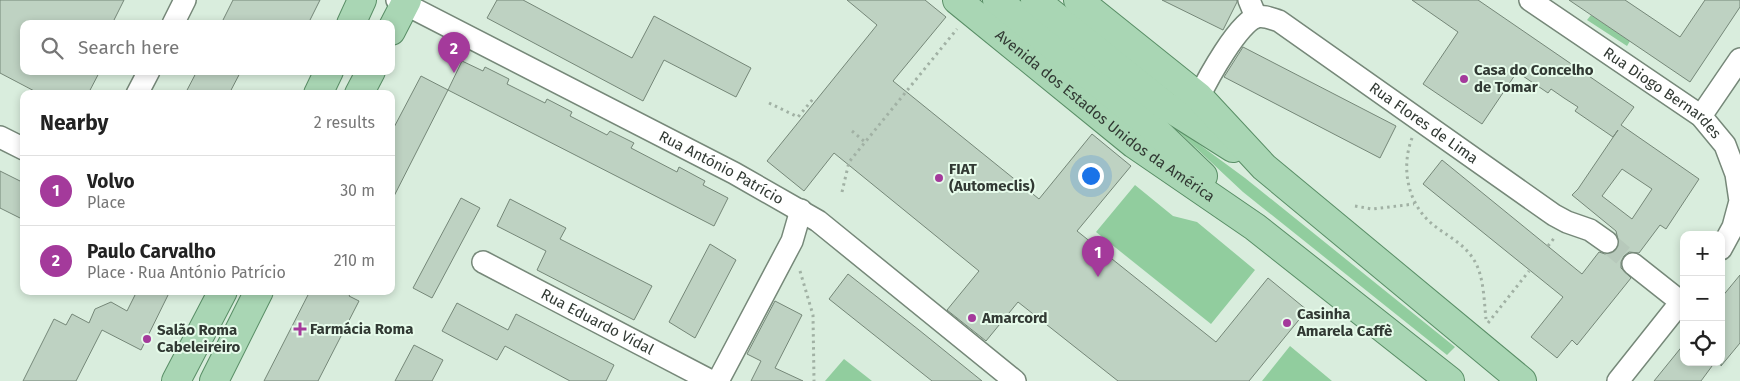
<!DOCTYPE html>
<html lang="en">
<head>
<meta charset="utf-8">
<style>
  :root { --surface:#fff; --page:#f2f2f2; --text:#222; --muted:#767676; --line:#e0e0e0; --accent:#a43a9b }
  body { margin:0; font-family:"Fira Sans",sans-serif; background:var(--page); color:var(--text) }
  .controls { position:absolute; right:15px; bottom:15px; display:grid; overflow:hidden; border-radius:10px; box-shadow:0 2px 8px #0003 }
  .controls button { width:45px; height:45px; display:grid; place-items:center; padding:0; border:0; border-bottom:1px solid var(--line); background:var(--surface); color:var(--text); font:25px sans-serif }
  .you { position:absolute; left:1090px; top:175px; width:18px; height:18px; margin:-12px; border:4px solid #fff; border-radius:50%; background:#1a73e8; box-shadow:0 0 0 8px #1a73e833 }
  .badge { display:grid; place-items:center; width:32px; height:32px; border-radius:50%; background:var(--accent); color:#fff; font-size:16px; font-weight:700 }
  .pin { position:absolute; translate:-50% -41px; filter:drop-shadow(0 1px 2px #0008) }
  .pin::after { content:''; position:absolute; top:26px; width:18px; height:15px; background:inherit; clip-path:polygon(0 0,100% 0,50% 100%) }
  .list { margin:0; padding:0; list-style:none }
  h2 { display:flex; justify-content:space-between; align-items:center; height:65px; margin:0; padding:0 20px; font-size:21px }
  h2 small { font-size:16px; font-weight:400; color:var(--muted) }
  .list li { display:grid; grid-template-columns:32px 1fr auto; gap:15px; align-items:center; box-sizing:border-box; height:70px; padding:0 20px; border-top:1px solid var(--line) }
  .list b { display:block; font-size:19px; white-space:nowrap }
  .list p { margin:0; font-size:16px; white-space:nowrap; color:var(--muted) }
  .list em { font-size:16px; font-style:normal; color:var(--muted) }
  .icon { flex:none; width:28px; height:28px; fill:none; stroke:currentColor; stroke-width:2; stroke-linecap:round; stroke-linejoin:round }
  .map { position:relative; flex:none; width:1740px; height:381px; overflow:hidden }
  .search { position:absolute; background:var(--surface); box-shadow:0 2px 8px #0003; left:20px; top:20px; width:375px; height:55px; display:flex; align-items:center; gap:12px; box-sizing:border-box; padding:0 18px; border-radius:10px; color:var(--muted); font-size:19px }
  .panel { position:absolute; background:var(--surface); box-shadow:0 2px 8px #0003; left:20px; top:90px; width:375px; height:205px; border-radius:10px }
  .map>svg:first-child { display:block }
</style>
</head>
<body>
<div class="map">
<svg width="1740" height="381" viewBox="0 0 1740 381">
  <rect width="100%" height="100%" fill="#d9eddd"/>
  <path fill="#91cd9e" d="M1591,15L1630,41L1627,46L1587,20Z
    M1166,120L1245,178L1455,347L1447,355L1243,192Z
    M1135,185L1173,216L1197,222L1255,270L1211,324L1096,232Z
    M1290,346L1332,381H1262Z
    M844,359L872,381H825Z"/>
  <path fill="#bed2c2" stroke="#758778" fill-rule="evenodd" d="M0,0H124L112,24H24V71H100L88,94H40L0,73Z
    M233,0H320L308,24H221Z
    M497,0H523L632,58L654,16L751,68L736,97L664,60L643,101L487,18Z
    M847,0H925L946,17L893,81L1039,199L1092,134L1131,166L1077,231L1216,342L1268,278L1307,310L1249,381H1118L1018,302L986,341L947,310L979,271L834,153L804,191L767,161L877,25Z
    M1162,0H1237V2L1223,30Z
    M1412,0H1478L1634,107L1621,125L1699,179L1666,229L1660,225L1639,253L1629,252L1624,256L1621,262V268L1631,278L1577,345L1572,340L1557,358L1531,337L1563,297L1423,184L1442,160L1582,274L1599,252L1605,254H1612L1617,250L1619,244L1616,231L1572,195L1578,189L1618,130L1613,137L1575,111L1578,107L1564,98L1551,89L1548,93L1517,72L1482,124L1423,84L1458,32ZM1622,169L1652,189L1632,219L1602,196Z
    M1569,0H1625L1680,37L1705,0H1740V7L1690,82Z
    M1243,47L1396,126L1380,158L1224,77Z
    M462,61L483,71L485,67L509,79L507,84L545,103L547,99L572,112L570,116L607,135L610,131L634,143L631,148L677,172L679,167L705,181L703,185L728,198L714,226L448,90Z
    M197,71H241L229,94H185Z
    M421,76L448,90L391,202V133Z
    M0,171L24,183V220L0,208Z
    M461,198L480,208L432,298L413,288Z
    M510,199L566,228L560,239L652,286L634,320L537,270L546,251L497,226Z
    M710,244L736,260L695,338L669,322Z
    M848,274L919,330L982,381H932L829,299Z
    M1740,275V343L1721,366V298Z
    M137,291H170L141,350L102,330L76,381H23L54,319L66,325L72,314L89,323L95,309L111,302L127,311Z
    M310,291H352L349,296L359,301L318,381H264Z
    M775,301L802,315L775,368L803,381H751L761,361L747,354Z
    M457,303L508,330L516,314L614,365L606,381H570L505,346L497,360L442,331Z
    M1684,344V362H1715L1701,381H1654Z
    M414,345L443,360L432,381H395Z"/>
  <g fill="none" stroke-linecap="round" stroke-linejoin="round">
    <path stroke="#b7c9bb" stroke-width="21" stroke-dasharray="21 11" stroke-linecap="butt" d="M1607,242L1633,264"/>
    <g stroke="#768879" stroke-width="24">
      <g id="minor">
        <path id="s1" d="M397,0L734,173L818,221L1015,381"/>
        <path d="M1249,0L1256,17"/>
        <path id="s2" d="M1530,0L1701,116L1725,145L1736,174L1740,201L1733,227L1721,249"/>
        <path d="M173,24L185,0"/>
        <path d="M137,94L149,71"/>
        <path id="s3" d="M1199,97C1207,80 1239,21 1257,17C1264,15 1272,19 1279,21L1554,215L1567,222L1590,230L1607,242"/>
        <path d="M1701,116L1740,59"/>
        <path d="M0,137L24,149"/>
        <path id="s4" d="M483,262L711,381"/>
        <path d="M1633,264L1681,302"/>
        <path d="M718,381L792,241L801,210"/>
        <path d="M1618,381L1684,298"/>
      </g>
    </g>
    <g stroke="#598e66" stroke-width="30">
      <g id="major">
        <path id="s5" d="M957,0L1134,144L1255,227L1450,381"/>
        <path d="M997,0L1152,127L1203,176"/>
        <path d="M1035,0L1165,105L1233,148"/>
        <path d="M1078,0L1199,97L1264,167L1522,381"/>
        <path d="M351,24L362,0"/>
        <path d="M391,31L407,0"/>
        <path d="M318,94L329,71"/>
        <path d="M359,94L371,71"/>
        <path d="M176,381L223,291"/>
        <path d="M214,381L259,291"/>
      </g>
    </g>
    <path stroke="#a1b1a4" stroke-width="3" stroke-dasharray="2.5 4" stroke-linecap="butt" d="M769,103L798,117L813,99L816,101
      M852,131L865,142
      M1412,138C1401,167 1407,202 1431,223C1445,235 1464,243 1474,260C1484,276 1484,301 1486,319
      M842,192L849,162L957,29
      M1355,206L1372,209L1414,204
      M1548,246L1555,237
      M800,271L813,315L814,381
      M1488,323L1529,271"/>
    <use href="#minor" stroke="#fff" stroke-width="21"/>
    <use href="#major" stroke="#a9d6b4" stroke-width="28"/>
  </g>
  <g fill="#a43a9b" stroke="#e6fbea" stroke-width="2">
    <circle cx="1464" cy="79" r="5"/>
    <circle cx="939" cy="178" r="5"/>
    <circle cx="972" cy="318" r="5"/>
    <circle cx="1287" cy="323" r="5"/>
    <path d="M297.5 321.5h5v5h5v5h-5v5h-5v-5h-5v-5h5z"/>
    <circle cx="147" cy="339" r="5"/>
  </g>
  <g text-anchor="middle" stroke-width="4" stroke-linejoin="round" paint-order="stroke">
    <g font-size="15" font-weight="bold" fill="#313933" stroke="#e6fbea" text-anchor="start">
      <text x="1474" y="75">Casa do Concelho<tspan x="1474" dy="17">de Tomar</tspan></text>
      <text x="949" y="174">FIAT<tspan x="949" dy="17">(Automeclis)</tspan></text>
      <text x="1297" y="319">Casinha<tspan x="1297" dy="17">Amarela Caffè</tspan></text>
      <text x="982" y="323">Amarcord</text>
      <text x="310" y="334">Farmácia Roma</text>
      <text x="157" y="335">Salão Roma<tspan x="157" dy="17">Cabeleireiro</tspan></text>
    </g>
    <g font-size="15" fill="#313933" stroke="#e6fbea">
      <text dy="5" stroke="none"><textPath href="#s2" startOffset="162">Rua Diogo Bernardes</textPath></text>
      <text dy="5" stroke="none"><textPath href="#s5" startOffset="188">Avenida dos Estados Unidos da América</textPath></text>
      <text dy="5" stroke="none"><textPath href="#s3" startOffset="300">Rua Flores de Lima</textPath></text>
      <text dy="5" stroke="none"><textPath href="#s1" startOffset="365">Rua António Patrício</textPath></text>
      <text dy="5" stroke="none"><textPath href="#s4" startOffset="129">Rua Eduardo Vidal</textPath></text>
    </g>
  </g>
</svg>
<div class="controls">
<button>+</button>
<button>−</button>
<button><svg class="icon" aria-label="locate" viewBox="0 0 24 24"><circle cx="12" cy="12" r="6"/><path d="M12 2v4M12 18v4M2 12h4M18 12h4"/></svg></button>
</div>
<div class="you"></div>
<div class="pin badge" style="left:1098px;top:277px">1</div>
<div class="pin badge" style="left:454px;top:73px">2</div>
<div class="search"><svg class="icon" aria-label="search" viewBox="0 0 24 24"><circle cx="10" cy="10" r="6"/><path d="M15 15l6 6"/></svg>Search here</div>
<section class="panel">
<h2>Nearby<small>2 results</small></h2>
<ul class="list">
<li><span class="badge">1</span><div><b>Volvo</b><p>Place</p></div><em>30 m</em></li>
<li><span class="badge">2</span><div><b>Paulo Carvalho</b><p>Place · Rua António Patrício</p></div><em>210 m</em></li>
</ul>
</section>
</div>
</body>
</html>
